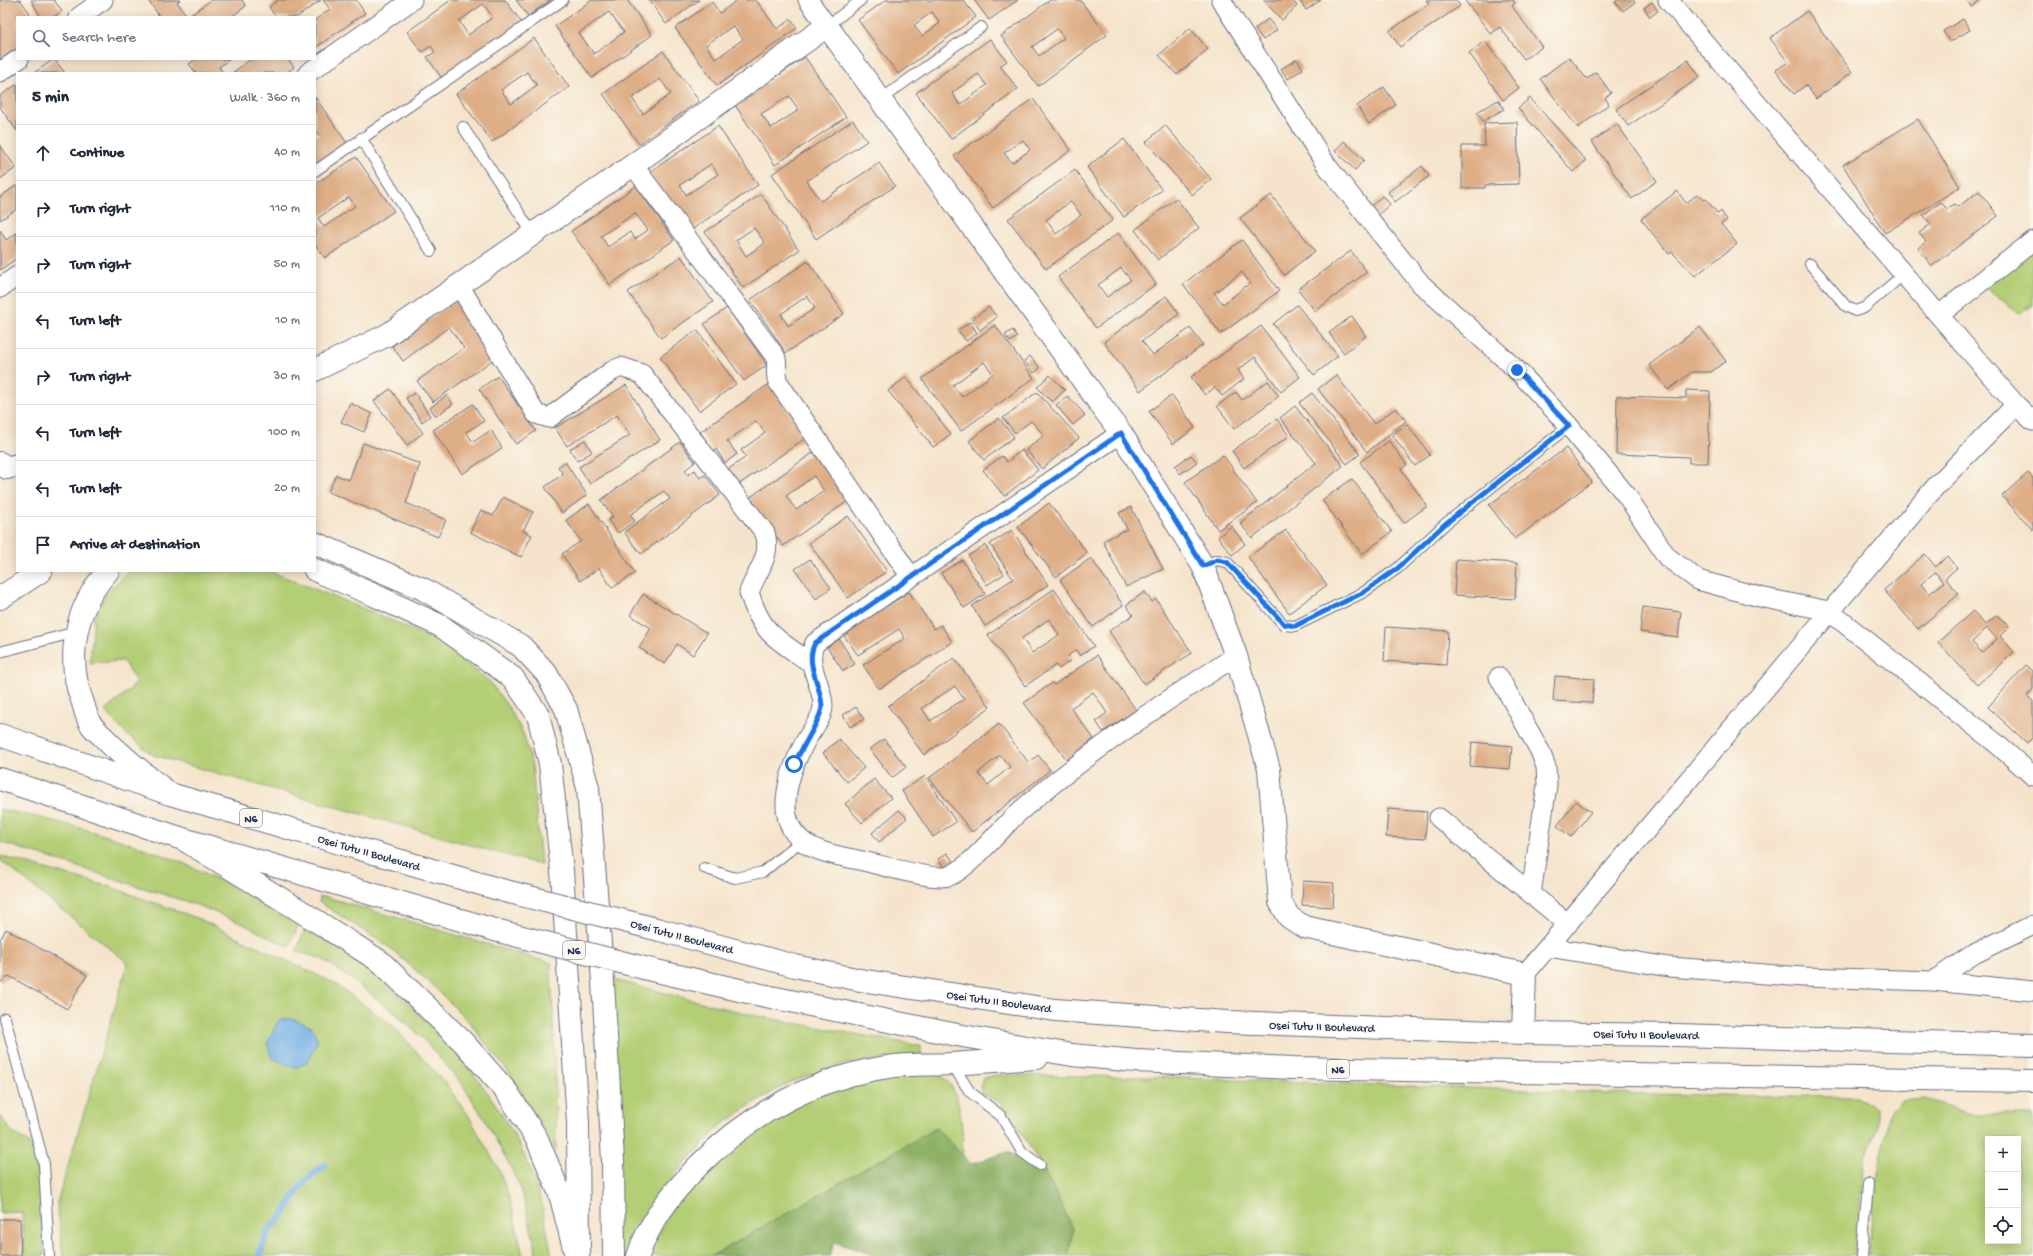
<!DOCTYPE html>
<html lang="en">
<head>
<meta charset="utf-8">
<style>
  :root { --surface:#fff; --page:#f2f2f3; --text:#1f2937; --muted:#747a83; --line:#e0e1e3 }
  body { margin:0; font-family:"Gochi Hand",sans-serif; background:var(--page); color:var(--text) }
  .controls { position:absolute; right:12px; bottom:12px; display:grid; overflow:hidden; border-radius:0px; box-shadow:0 2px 10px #0003 }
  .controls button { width:36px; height:36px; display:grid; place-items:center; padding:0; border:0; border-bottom:1px solid var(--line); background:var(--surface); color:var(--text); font:20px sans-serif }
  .stop { position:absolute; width:12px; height:12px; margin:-9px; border:3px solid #1a73e8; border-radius:50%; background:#fff }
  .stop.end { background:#1a73e8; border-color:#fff; box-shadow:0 1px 4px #0008 }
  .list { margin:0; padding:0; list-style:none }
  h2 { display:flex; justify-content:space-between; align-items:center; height:52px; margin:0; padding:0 16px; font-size:17px }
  h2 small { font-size:13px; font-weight:400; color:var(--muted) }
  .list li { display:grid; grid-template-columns:26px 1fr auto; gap:12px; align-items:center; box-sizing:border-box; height:56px; padding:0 16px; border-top:1px solid var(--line) }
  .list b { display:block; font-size:15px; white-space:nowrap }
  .list em { font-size:13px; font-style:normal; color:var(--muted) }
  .icon { flex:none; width:22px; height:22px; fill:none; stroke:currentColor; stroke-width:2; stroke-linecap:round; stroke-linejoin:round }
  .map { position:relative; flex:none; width:2033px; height:1256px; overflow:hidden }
  .search { position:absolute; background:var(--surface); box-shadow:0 2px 10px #0003; left:16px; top:16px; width:300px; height:44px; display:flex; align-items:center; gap:10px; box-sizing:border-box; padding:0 14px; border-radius:0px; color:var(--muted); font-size:15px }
  .panel { position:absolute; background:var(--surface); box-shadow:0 2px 10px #0003; left:16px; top:72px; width:300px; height:500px; border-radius:0px }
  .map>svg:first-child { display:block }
</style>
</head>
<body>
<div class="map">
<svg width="2033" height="1256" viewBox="0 0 2033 1256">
  <rect width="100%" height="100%" fill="#fbf7ec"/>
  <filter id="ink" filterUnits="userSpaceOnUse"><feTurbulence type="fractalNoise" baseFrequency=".025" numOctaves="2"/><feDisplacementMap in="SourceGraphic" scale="8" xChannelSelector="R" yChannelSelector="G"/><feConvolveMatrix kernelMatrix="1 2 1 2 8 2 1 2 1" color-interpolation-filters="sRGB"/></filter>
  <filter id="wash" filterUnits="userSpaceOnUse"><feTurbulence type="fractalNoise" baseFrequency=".012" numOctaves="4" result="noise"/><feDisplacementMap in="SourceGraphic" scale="16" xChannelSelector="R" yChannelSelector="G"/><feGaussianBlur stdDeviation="0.9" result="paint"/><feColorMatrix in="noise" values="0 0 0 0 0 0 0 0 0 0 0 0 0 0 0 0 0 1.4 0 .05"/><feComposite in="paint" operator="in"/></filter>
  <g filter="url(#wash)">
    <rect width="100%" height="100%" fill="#f5e4cb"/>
    <path fill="#b3ce74" stroke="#677e69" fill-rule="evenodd" d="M2033,249V305L2019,314L1985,286Z
      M130,571H269L382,616L440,643L489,681L509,708L523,733L532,765L541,865L153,755L126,734L105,711L137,683L123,661L90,663L94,617L106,593Z
      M0,809C61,821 120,838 178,861C220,879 260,901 300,922L289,947L241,923L197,905L0,842Z
      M0,856L110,887L197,918L334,983L393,1026L446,1084L467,1113L500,1172L511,1203L523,1256H63L57,1203L128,963L0,860Z
      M320,897H326L551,963L555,1069L556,1151L512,1077L469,1022L430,983L389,947L319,902Z
      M305,929C324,937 341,949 357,961C429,1014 507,1098 536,1185C544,1208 547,1233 552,1256H536L535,1245L521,1189L509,1164L485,1120L462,1084L425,1041L396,1014L354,981L322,959L296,951Z
      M610,979L756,1016L921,1046V1055L839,1065L791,1082L758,1100L720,1126L676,1173L643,1220L627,1256H617Z
      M922,1070C928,1072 938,1073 943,1077C963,1092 962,1133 963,1156L936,1128L712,1256H646L677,1200L746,1134L820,1091Z
      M996,1075L1154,1077L1641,1094L1856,1097L1870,1104L1875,1109L1877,1118V1129L1865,1159L1856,1256H1068L1073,1229L1045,1172L1018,1127L999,1102L982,1094L980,1087L983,1078Z
      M1924,1099L1975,1114H2033V1256H1868L1875,1189L1890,1112L1901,1101ZM1988,1139H2018V1241H1988Z
      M0,1116L13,1133L28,1142L35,1153L40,1177L44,1256H24L22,1212L0,1213Z"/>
    <path fill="#8eb166" stroke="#547062" d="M936,1128L971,1164L1008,1152L1045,1172L1073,1229L1068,1256H877L834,1242L830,1256H712Z"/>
    <path fill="#76b1e7" stroke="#4870a2" d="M290,1018L312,1027L318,1040L307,1063L294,1068L272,1058L267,1044L278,1021Z"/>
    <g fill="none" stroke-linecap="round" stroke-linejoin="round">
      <path stroke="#76b1e7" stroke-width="7" d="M259,1256L268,1231L282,1216L303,1183L325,1165"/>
    </g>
    <g id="blocks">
      <path fill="#deae86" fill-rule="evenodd" d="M0,0H20L30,13L26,17H17V54L0,66Z
        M31,0H54L62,11L54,17H41Z
        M148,0H180L177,2L188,17L211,0H242L246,6L231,17H160Z
        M278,0H321L297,17H276L269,7Z
        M323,0H356L365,13L315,48V20L330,9Z
        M451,0H505L522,23L443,80L427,57L435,52L431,46L422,52L407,32ZM483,4L493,17L468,35L459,21Z
        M516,0H551L528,16Z
        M592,0H627L652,35L592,78L555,26ZM609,12L624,32L594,54L579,33Z
        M649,0H699L666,24Z
        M737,0H756L777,29L791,19L797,28L717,86L675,28L712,2L720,13ZM733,26L743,39L716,59L706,45Z
        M886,0H963L976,17L898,74L858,20ZM932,12L940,23L922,36L914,25Z
        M974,0H1018L989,20Z
        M1050,0H1080L1107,35L1038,86L1001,36ZM1057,29L1064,38L1039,56L1032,47Z
        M1263,0H1292L1297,6L1282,20Z
        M1299,0H1321L1306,10Z
        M1426,0H1456L1460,6L1400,47L1389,31L1429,4Z
        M1468,0H1513L1515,3L1512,6L1542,47L1524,59L1500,27L1491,34L1466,2Z
        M1618,0H1633L1635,2L1623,11L1615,2Z
        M1967,0H1981L1971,7Z
        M1652,2L1658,11L1650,17L1644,8Z
        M1807,11L1852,72L1816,99L1806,85L1794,94L1776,70L1788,62L1770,38Z
        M1268,19L1277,30L1263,40L1255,29Z
        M1963,19L1970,30L1950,42L1943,31Z
        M1190,28L1208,49L1177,75L1159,55Z
        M534,38L569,87L492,142L456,94ZM527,72L537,85L511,104L501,90Z
        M990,39L1007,61L1000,66L1018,89L951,139L916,93ZM978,74L987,85L960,105L952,93Z
        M1485,41L1519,88L1503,100L1469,53Z
        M663,51L699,101L639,144L603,94ZM660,79L671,94L643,114L632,98Z
        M805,57L846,117L775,165L735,105ZM789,96L799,110L771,128L761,114Z
        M1569,57L1587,79L1596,72L1611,93L1605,98L1609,104L1578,128L1540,79Z
        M54,59L65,73H34Z
        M196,59H230L219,67L223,73H196L189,64Z
        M251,59H288L294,67L286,73H232Z
        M1297,59L1303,69L1288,79L1281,69Z
        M1688,60L1700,77L1628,126L1616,109Z
        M17,84V131L0,107V96Z
        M1384,87L1396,105L1369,124L1357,106Z
        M315,97L347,143L315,165V137L319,134L315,129Z
        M1530,98L1586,161L1573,172L1518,108Z
        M1033,99L1071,150L993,208L954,156ZM1023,140L1030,150L1012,163L1004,153Z
        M1498,100L1504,109L1483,121L1477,112Z
        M1918,119L1960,187L1885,233L1843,165Z
        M853,120L867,141L807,181L821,201L879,163L895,186L816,239L772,174Z
        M1517,122L1519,184L1485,185V188H1462V146H1485L1484,123Z
        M1617,124L1657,181L1632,199L1592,142Z
        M1165,125L1211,179L1192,195L1146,142Z
        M718,126L758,185L688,232L648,173ZM711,164L718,174L686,195L680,185Z
        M1124,139L1162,190L1124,217L1087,167Z
        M1344,141L1364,160L1355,170L1335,151Z
        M0,145L16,168L0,179Z
        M356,157L394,211L325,258L315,244V184ZM349,197L355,206L324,227L318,218Z
        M1422,166L1429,176L1395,202L1388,192Z
        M1075,170L1113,220L1046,269L1008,219ZM1071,201L1081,215L1056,234L1046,220Z
        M17,185V209L0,220V197Z
        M636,186L674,240L610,285L571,231ZM635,213L648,230L635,239L630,232L608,247L601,236Z
        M1677,191L1686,203L1698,194L1703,200L1706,199L1718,214L1721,211L1727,220L1721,224L1737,244L1695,276L1672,252L1669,254L1641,219Z
        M1979,191L1998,216L1932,266L1918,248L1926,242L1919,233L1931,224L1923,215L1941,202L1947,209L1954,204L1958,207Z
        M761,194L799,250L743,288L705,232ZM754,228L765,243L746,256L736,240Z
        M1271,195L1315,251L1284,275L1240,218Z
        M1382,196L1390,204L1377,216L1369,208Z
        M1176,198L1199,228L1158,260L1135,230Z
        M0,230L6,240L17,233V258L0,270Z
        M1118,233L1156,284L1096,328L1058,277ZM1121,268L1131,280L1107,297L1098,285Z
        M1242,240L1279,291L1221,334L1183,284ZM1242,272L1250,283L1223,304L1214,293Z
        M1351,251L1367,272L1315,311L1298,289Z
        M681,256L713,302L661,338L628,292Z
        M808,261L844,314L786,353L750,300ZM807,296L815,308L788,326L781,314Z
        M1166,296L1179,314L1142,341L1153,355L1190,328L1203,345L1140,391L1104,342Z
        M457,300L497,357L433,402L417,381L464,348L449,327L403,361L392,346Z
        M1297,305L1338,356L1314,375L1273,324Z
        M989,307L997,317L980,330L972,319Z
        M727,308L767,365L744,381L704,324Z
        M1352,316L1366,336L1344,353L1329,333Z
        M970,322L977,333L966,341L958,330Z
        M995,325L1034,378L961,431L922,379ZM984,362L993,374L962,397L953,385Z
        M1261,326L1300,377L1281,392L1255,357L1238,370L1244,379L1222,396L1215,387L1205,395L1191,377Z
        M1700,327L1726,361L1711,372H1692L1668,390L1649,365Z
        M697,330L736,384L699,411L660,357Z
        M1013,330L1017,337L1010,342L1005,335Z
        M1030,356L1040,368L1034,373L1024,361Z
        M1050,375L1065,390L1052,402L1037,387Z
        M1336,375L1374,424L1396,408L1406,421L1367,452L1318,389Z
        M498,376L536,431L516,444L479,389Z
        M906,377L951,434L933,447L888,391Z
        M1268,381L1279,396L1234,429L1217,406L1236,392L1242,400Z
        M769,384L807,437L738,485L727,470L746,457L741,450L765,433L756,421L727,441L737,454L725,463L716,449L713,451L700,432Z
        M626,385L660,440L590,484L579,467L630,435L617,415L567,446L555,428Z
        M390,389L423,433L407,445L374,401Z
        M1686,390L1710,391L1708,463H1689V457L1616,454L1617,396L1686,398Z
        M1037,392L1079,438L1042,469L1026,450L1044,435L1031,421L1015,433L1003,418Z
        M415,393L430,416L422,422L406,398Z
        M1312,393L1360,454L1347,464L1299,403Z
        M447,395L453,404L436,416L430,408Z
        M1172,395L1195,428L1173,444L1149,411Z
        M1068,396L1085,415L1073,425L1056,405Z
        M350,403L372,414L364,432L341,422Z
        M473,404L484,421L466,432L473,442L491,430L502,448L462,474L433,430Z
        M1295,406L1343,466L1252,538L1240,523L1316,463L1280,418Z
        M999,418L1014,437L984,460L969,441Z
        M1277,419L1289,436L1244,468L1232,451Z
        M1407,424L1430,455L1415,466L1392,435Z
        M585,440L592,452L577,461L570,449Z
        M1389,441L1407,465L1401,469L1427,506L1404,523L1360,462Z
        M680,442L695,462L685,470L688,475L695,470L700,478L705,475L720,495L641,554L624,532L670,499L664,491L630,515L635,521L618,533L608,520L613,517L601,500Z
        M363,443L420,464L406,503L446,520L438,537L328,492L336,475L349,480Z
        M1566,448L1592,482L1515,539L1489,505Z
        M1022,450L1038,470L1004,496L983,470L1002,456L1007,462Z
        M814,452L848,501L783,546L749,498ZM814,476L824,491L796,510L786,496Z
        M1191,455L1197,462L1180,474L1175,466Z
        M1223,455L1257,503L1218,530L1185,482Z
        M565,462L587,495L562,513L545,487L563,474L558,467Z
        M2028,473L2033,478V530L2002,496Z
        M1352,479L1392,532L1362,554L1322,500Z
        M503,497L533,512L523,531L532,535L521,557L470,532L481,510L493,516Z
        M1049,503L1087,553L1056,577L1018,527Z
        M589,504L635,573L612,588L599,568L580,581L562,554L581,541L566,520Z
        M1131,507L1163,569L1126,587L1103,541L1127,529L1119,513Z
        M848,516L887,571L848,598L809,543Z
        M1231,526L1245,544L1232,555L1218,537Z
        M1012,530L1048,585L985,626L972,606L1013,579L990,544Z
        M1286,530L1327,585L1289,613L1248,557Z
        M985,545L1004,574L987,585L968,556Z
        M1925,554L1936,567L1947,556L1957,568L1945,578L1959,594L1918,629L1884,590ZM1935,572L1944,582L1929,594L1921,584Z
        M1091,558L1123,605L1093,627L1060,580Z
        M810,559L831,588L816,599L795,569Z
        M1456,559L1517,563L1515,599L1454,595Z
        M962,560L985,594L964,608L941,573Z
        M1054,589L1094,646L1080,656L1076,650L1068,656L1071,660L1059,669L1056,665L1025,686L988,635ZM1049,619L1059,635L1032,653L1022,638Z
        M909,592L934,629L941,625L952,642L879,689L863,665L905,638L899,629L858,655L843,634Z
        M1145,592L1152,602L1156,599L1192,653L1144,684L1109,631L1133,615L1126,605Z
        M643,594L707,633L693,655L677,644L665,664L639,648L651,628L630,615Z
        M1643,607L1681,612L1678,637L1640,632Z
        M1973,611L1985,625L1997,615L2009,627L2000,636L2014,652L1977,685L1938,642ZM1987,628L1997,639L1982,653L1972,642Z
        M1386,627L1448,631L1446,665L1384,661Z
        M839,639L855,664L843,671L827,647Z
        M1097,655L1136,710L1103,732L1096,721L1107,713L1093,692L1071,708L1094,739L1067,760L1024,703L1052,683L1054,685Z
        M954,658L990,707L924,755L888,706ZM955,686L964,699L930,721L922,708Z
        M2026,665L2033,671V689L2027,696L2033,701V737L2027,743L1988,707Z
        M1555,676L1594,679L1592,703L1553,701Z
        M856,707L864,719L850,727L843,715Z
        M999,724L1029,763L1038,755L1050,770L972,832L929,778ZM1000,755L1010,767L988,785L978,773Z
        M839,739L864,768L847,782L823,753Z
        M884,739L906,767L892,778L870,749Z
        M1472,742L1512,746L1510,769L1470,766Z
        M925,776L956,822L933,837L902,791Z
        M874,779L891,798L862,823L845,804Z
        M1576,801L1591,812L1571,837L1557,826Z
        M1388,809L1427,812L1425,839L1386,837Z
        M899,810L907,818L879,842L872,833Z
        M947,853L955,864L946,870L938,859Z
        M1303,881L1334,883L1333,907L1302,905Z
        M6,929L87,975L67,1009L9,976L0,983V940Z
        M0,1219H20L21,1256H0Z"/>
    </g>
  </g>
  <g filter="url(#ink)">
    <use href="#blocks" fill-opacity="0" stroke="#676e84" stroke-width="1"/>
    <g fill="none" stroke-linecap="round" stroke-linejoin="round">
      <g stroke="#676e84" stroke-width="12">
        <path id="lane" d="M827,26L861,0
          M880,100L981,27
          M463,127L533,234
          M361,138L431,251
          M315,171L563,0
          M1810,264L1846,306L1855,311L1864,308L1904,274
          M1203,566L1217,560L1227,562L1284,625L1295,626L1364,592L1398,568L1445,524L1569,426
          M0,652L76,632
          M704,868L735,878L763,872L801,841
          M5,1018L44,1164L49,1256
          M952,1064L970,1092L1001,1116L1022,1152L1040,1165
          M1862,1256L1868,1184"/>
      </g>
      <g stroke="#676e84" stroke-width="21">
        <path id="street" d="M808,0L827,26
          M1221,0L1327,166L1421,284L1517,370L1569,426L1627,496L1667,557L1698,580L1760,597L1829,611L1997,744L2033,776
          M1668,0L2016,405L2033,421
          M79,17L103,0
          M0,72L19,59
          M308,73L412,0
          M633,165L775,356C779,363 774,374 778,382L911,577
          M459,285L536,414L549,418L612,371L621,367L642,374L765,533C772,556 757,571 749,592C761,634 778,640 811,663
          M0,288L17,276
          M1939,315L2033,241
          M1121,433L815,643C804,665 823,684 823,706C823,718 810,732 805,742C790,770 773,816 801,840C815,853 845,857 863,861C881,865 934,881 949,876C970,868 1001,828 1019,812C1086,754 1161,704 1236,656
          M1499,677L1540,751L1546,767L1547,785L1531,894
          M1439,818L1568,924
          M1548,947L1669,967L1804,977L1933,981L2033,991
          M1525,974L1936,486L2016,405
          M1933,981L1974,954L2033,925"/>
      </g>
      <g stroke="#676e84" stroke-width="24">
        <path id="secondary" d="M315,370L387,335L633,165L827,26L1121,433L1203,566L1236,656L1269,769L1280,902L1289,917L1304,927L1525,974L1523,1033
          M0,463L7,468L17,465
          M315,543L423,589L521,646L546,673L566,709L588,788L603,982L613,1161L614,1256
          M315,570L374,595L441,626L513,678L538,715L550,764L562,871L578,1122L579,1252
          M108,571C75,607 65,658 83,703C85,710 87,720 92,726C97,732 104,737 109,743C127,760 145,775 165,790
          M0,598L41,571"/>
      </g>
      <g stroke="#676e84" stroke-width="24">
        <path id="highway" d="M0,735L170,794L505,891
          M0,779L183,839L495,930
          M183,839L299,910L381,962L464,1043L507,1092L537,1139L560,1194L576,1256
          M660,930L795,966L860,980L1055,1010L1227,1022L1523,1033L1676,1035L2033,1045
          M652,970L761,995L957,1035L1072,1055L1136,1061L1294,1068L2033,1081
          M638,1256C649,1221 673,1192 698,1166C750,1113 820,1075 895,1066C914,1064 933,1065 952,1064C980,1062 1009,1060 1037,1058"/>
      </g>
      <use href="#lane" stroke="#fff" stroke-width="10"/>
      <use href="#street" stroke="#fff" stroke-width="19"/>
      <use href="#secondary" stroke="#fff" stroke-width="22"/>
      <use href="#highway" stroke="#fff" stroke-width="22"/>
      <g stroke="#676e84" stroke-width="24" stroke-linecap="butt">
        <path id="highway-bridge" d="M505,891L660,930
          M495,930L652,970"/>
      </g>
      <use href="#highway-bridge" stroke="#fff" stroke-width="22"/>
    </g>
  </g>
  <g fill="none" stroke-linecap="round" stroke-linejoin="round" filter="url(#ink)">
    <path stroke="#1a73e8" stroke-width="5" d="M794,764C799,753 823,715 822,706C821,684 804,664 815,643L1121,433L1203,566L1217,560L1227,562L1284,624L1295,626L1364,592L1398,568L1445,524L1569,426L1517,370"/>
  </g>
  <g text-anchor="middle" stroke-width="3" stroke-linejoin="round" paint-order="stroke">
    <g fill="#fbf7ec" stroke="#5e6b89" stroke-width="1">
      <rect x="240" y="809" width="22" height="18" rx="3"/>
      <rect x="563" y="941" width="22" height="18" rx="3"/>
      <rect x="1327" y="1060" width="22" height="18" rx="3"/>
    </g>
    <g font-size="11" font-weight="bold" fill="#1b2f5e">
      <text x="251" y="822">N6</text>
      <text x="574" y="954">N6</text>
      <text x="1338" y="1073">N6</text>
    </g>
    <g font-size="12" fill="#1b2f5e" stroke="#fbf7ec">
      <text transform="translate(369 852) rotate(16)" y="4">Osei Tutu II Boulevard</text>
      <text transform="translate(682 936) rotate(15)" y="4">Osei Tutu II Boulevard</text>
      <text transform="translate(999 1001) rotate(8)" y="4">Osei Tutu II Boulevard</text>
      <text transform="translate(1322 1026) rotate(2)" y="4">Osei Tutu II Boulevard</text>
      <text transform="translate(1646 1034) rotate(1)" y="4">Osei Tutu II Boulevard</text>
    </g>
  </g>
</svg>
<div class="controls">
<button>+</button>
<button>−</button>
<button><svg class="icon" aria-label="locate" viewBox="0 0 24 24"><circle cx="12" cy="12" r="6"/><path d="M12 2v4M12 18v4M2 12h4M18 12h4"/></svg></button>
</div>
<div class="stop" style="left:794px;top:764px"></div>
<div class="stop end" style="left:1517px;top:370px"></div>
<div class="search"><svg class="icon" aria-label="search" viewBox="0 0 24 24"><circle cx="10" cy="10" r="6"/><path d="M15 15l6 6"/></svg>Search here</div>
<section class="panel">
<h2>5 min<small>Walk · 360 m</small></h2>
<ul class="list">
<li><svg class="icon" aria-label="ahead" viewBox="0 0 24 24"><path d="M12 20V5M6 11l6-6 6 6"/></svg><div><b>Continue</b></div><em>40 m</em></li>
<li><svg class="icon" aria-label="right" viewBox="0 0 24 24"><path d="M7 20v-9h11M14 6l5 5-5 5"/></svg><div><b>Turn right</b></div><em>110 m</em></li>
<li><svg class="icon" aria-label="right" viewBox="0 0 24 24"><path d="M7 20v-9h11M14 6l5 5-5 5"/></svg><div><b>Turn right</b></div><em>50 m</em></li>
<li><svg class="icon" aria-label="left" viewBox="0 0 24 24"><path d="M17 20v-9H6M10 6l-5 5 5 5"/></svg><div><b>Turn left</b></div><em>10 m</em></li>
<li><svg class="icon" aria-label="right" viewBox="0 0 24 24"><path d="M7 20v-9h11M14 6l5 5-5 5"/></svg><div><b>Turn right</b></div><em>30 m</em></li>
<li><svg class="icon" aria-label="left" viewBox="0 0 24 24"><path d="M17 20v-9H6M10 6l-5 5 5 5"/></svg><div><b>Turn left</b></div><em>100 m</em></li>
<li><svg class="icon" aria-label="left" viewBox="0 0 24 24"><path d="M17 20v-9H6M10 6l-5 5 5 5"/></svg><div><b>Turn left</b></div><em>20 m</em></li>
<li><svg class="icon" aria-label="arrive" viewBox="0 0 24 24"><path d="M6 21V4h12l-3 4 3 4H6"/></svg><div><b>Arrive at destination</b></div></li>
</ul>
</section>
</div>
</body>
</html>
